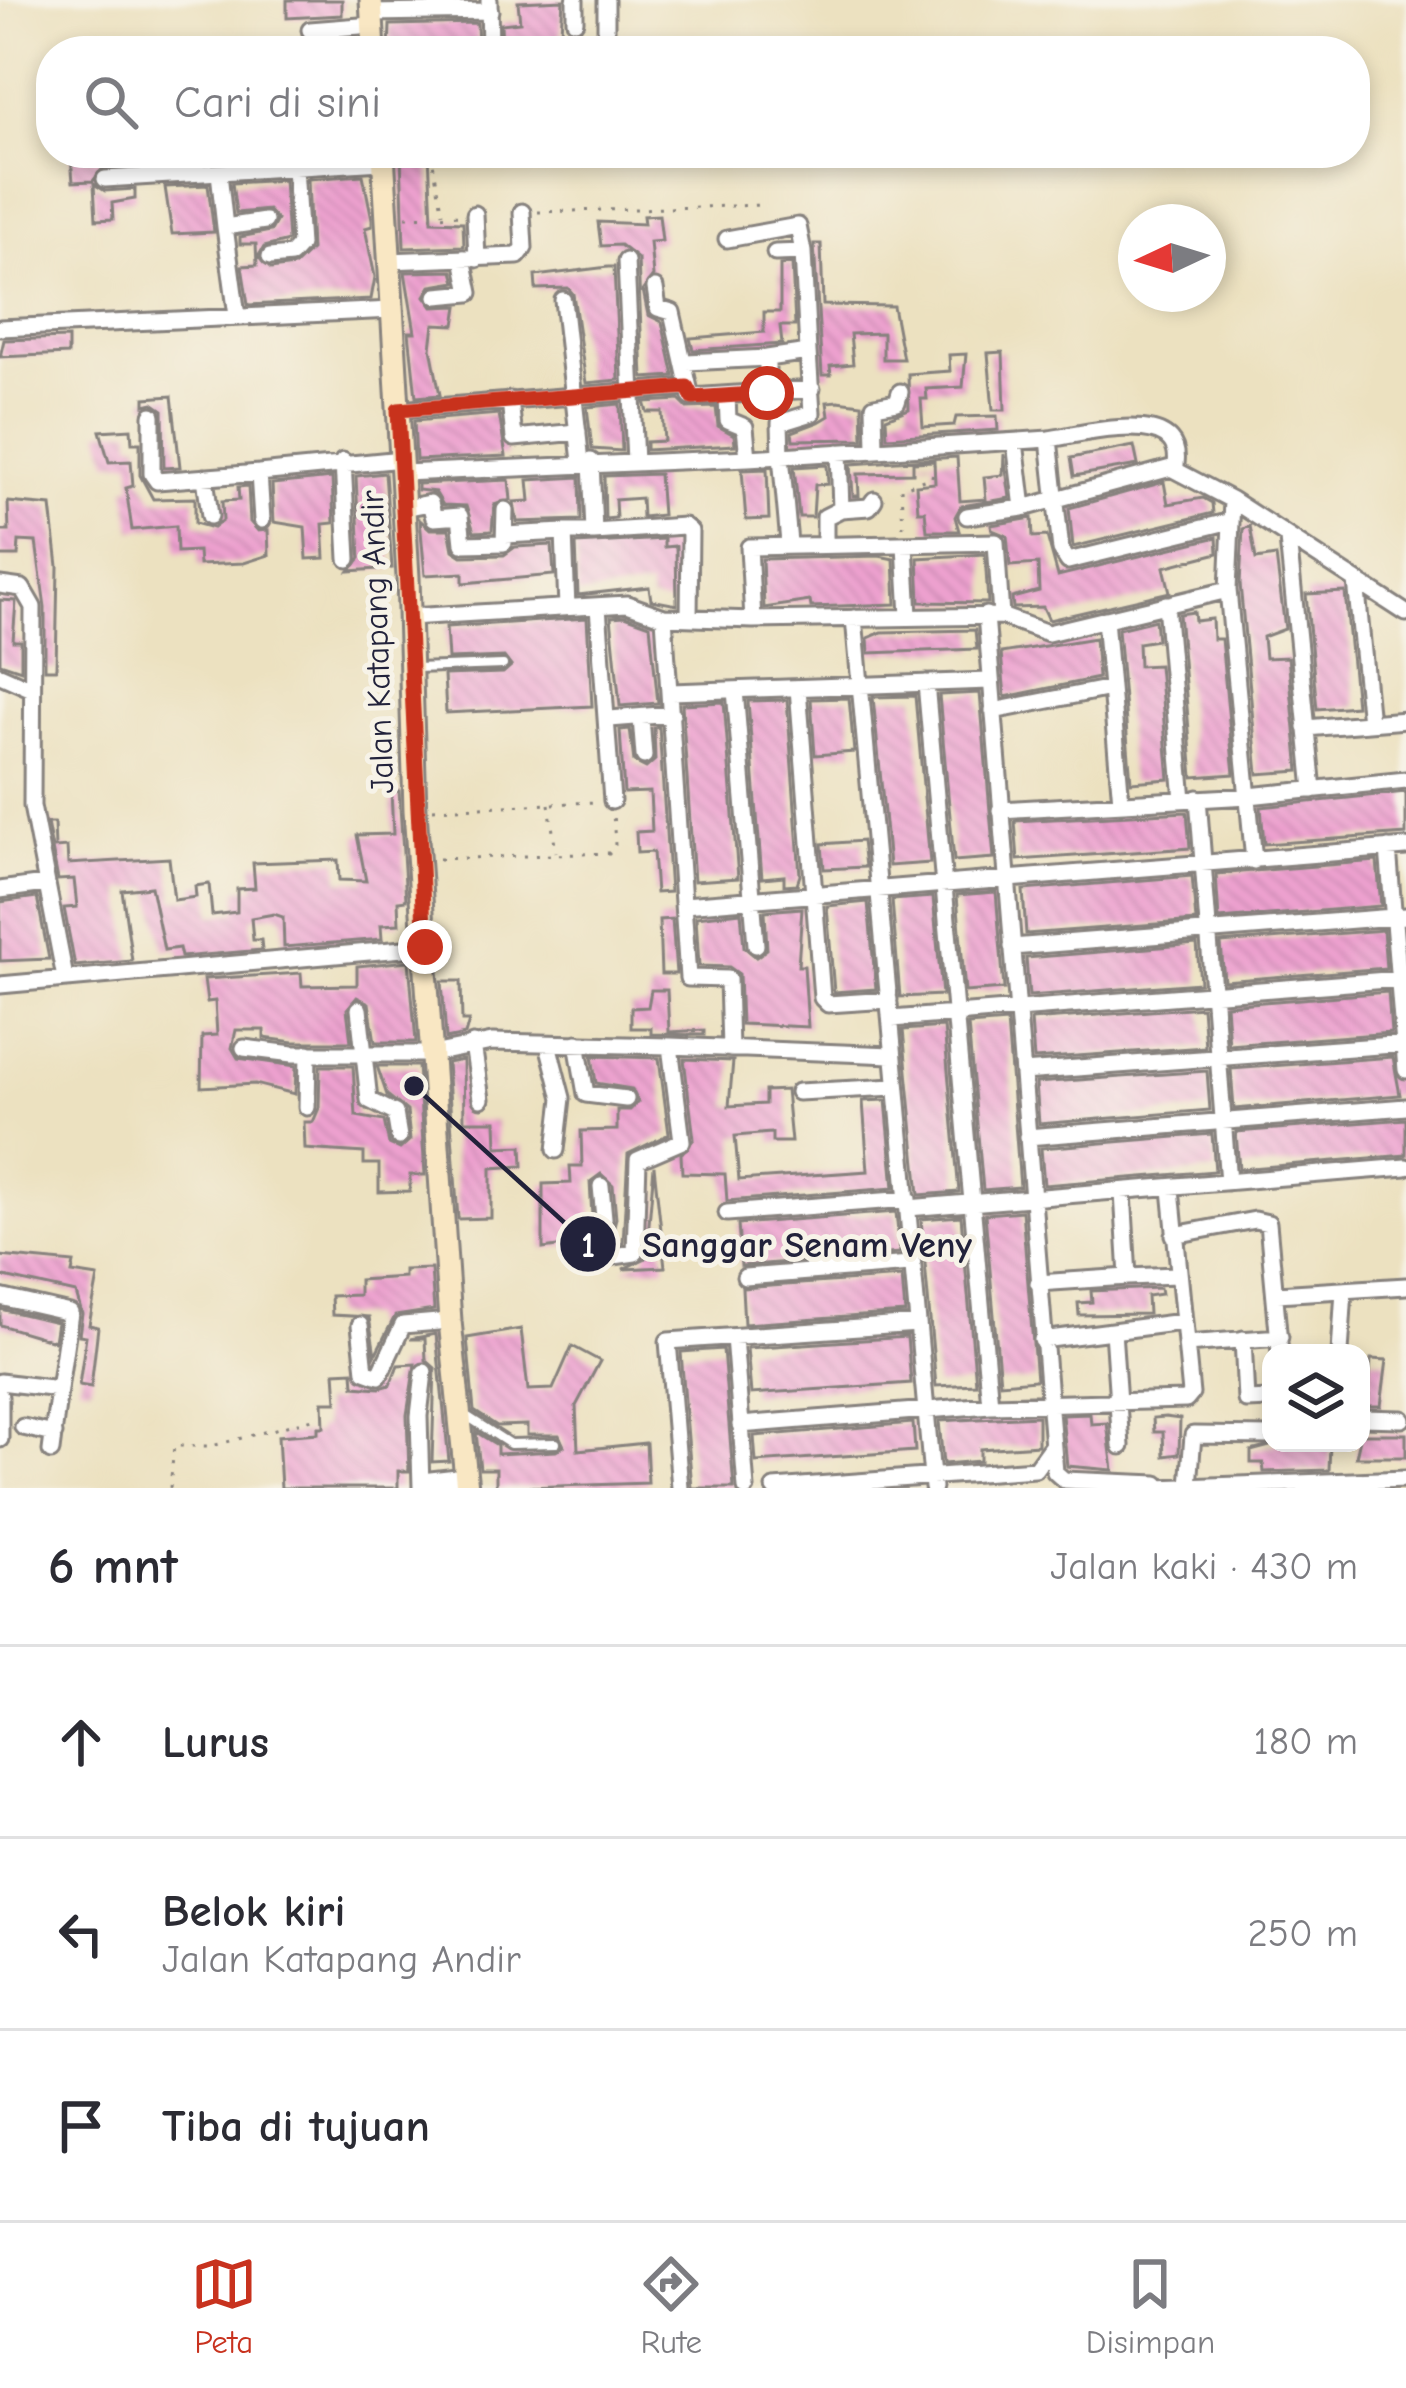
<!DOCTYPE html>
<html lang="id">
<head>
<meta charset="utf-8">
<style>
  :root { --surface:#fff; --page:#f7f7f7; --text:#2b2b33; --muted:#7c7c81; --line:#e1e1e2; --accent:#c8321e }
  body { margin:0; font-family:"Comic Neue",sans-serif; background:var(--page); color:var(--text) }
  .controls { position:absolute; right:36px; bottom:36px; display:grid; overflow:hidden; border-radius:24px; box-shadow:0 6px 18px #0003 }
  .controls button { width:108px; height:108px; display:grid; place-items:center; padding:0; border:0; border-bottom:3px solid var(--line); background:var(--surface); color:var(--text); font:60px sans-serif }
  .compass { position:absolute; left:1118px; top:204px; width:108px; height:108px; border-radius:50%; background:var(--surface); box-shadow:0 6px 18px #0003; rotate:266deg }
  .stop { position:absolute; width:36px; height:36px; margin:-27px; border:9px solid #c8321e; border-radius:50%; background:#fff }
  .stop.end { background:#c8321e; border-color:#fff; box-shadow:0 3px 12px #0008 }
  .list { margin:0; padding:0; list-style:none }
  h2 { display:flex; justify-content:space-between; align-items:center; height:156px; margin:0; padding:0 48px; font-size:51px }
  h2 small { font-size:39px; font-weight:400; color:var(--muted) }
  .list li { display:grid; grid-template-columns:78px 1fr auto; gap:36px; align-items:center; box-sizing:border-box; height:192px; padding:0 48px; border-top:3px solid var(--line) }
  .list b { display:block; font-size:45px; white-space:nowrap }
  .list p { margin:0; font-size:39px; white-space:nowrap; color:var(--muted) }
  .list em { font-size:39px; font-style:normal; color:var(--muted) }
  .icon { flex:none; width:66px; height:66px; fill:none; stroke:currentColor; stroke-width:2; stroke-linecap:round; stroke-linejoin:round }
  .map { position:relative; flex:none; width:1406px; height:1488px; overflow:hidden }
  .search { position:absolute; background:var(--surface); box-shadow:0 6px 18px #0003; left:36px; right:36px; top:36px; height:132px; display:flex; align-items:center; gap:30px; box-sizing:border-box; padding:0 42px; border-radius:48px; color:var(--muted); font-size:45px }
  .sheet { height:732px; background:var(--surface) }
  nav { display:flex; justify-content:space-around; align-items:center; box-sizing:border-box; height:168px; border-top:3px solid var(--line); background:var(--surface); font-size:33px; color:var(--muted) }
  nav a { display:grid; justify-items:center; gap:6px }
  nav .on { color:var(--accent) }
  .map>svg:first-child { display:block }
</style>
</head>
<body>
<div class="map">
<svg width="1406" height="1488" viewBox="0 0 1406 1488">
  <defs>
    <pattern id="building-back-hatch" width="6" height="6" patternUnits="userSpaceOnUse" patternTransform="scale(3)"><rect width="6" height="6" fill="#eda1cf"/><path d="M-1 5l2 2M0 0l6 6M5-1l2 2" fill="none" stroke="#cb8ab3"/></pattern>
  </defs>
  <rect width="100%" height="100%" fill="#f7f3e8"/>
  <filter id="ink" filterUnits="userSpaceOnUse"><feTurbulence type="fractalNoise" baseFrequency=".00833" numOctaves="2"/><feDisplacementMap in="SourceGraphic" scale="24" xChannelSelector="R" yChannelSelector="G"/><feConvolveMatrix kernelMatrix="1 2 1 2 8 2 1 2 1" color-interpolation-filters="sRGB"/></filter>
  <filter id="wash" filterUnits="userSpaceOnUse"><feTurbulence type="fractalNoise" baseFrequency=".004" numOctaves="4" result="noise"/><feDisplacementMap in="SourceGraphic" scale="48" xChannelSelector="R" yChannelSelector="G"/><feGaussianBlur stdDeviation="2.7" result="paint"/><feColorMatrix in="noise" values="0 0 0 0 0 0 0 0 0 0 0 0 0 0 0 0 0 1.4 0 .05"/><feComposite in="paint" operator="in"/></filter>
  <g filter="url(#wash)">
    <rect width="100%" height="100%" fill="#ece1c0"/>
    <g id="blocks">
      <path fill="url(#building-back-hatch)" d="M287,0H342V15L287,18Z
        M563,0L560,47H502L501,24L520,22L518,2Z
        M477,23L478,49L389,51L390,25Z
        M148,153L282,155L333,153L104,167L93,181L73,182L71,156L140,161L139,155Z
        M401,153H429L432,221L463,222L464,246L404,248Z
        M363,175L372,219V226L365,228L375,277L371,299L248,305L242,266L257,265L256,244H240V237L271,231L277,220L268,210L236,213L232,183L284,180L288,241L264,247L258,257L271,269L294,266L311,250L308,179Z
        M94,184L105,191L135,189V199L112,203L113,219L96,220Z
        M208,185L214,232L172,234L165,187Z
        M659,215L662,241L650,242L653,276L643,290L648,315L662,322L674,376L643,378L638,259L620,245L601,246L598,222L644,224L643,216Z
        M814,244H821L823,305L893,306L903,359H883V333L850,334L853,364L830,366L831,375H822Z
        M792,264L795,326H780L782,344L693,350L690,338L764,332V312H780V265Z
        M608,267H614L619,380L586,383L573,294L568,288L536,289L535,276Z
        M453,271L456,282L431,286L425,296L433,307L458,306L455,325L434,324L431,348L440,395L416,397L409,332H415L405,272Z
        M68,338V354L0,357L4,340Z
        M1003,352L1005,410H993L988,353Z
        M966,354L963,387L926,389L927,399H921L923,427L954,425L956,417L997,416L998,430L887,437L886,418L909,409L908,374L950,371L949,355Z
        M172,396L180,467L164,468L163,410L153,403L145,405V398Z
        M679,400L687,408L716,407L718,426L734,435L735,445L646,450V442L664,441L662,412H647L644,402Z
        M838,401L862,404L863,439L793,440L792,432L819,422L829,416L827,402Z
        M620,404L622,451L592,449L587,407Z
        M499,414L506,456L416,460L414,421Z
        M131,429L132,443H140V475L153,499L195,498V523L213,528L223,520L222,501L239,500L238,487L248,486L250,522L258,531L268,530L269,555L244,563L199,565L198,551L177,552L176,526L132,530L126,488L133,486L131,461L109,462L100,431Z
        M1134,446L1138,465L1074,476L1071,458Z
        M1004,454L1010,498L961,506L955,517L959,531H927L925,511H918L916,485L935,483L934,461L913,462V473L858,474L859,496H853L851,464L957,457L960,501L986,499L984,477L1003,475Z
        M827,465L828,484L815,485L813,517H799L794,467Z
        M767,469L769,519L746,520L742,470Z
        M385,473L392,568L349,571L360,558L356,476Z
        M659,474L662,515L642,517L641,498L615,500L616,518L605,519L604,476Z
        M580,477L581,520L517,522L514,502L530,501L528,480Z
        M332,478L334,523L323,524L325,558L307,559L305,527L274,522L272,484Z
        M509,480L511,500L494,505L492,531L474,532L466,506L443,505L435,492L418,490V484Z
        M1164,482L1168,504L1203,498L1212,503L1213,513L1073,547L1069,508Z
        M8,502L51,506L58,566L56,669H45V607L36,542L19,541L18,556H0V531H9Z
        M1032,518L1033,537L1047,536L1058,576L1217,537L1218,553L1164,567L1170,592L1049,620L1043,607L1013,608L1012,598L1039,591L1038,564L1010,566L1007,536L992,530L991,525Z
        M420,520L430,529H449L453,550L462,556L504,555L515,547L552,545L554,575L463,583V573L425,575Z
        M1250,526L1256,559L1276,556L1285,629L1263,637L1265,658L1288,657L1299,771L1258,774L1240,584L1243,529Z
        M664,539V547L676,546L677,605L651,600L649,587L578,595L576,544Z
        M985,554L988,603L920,602L918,558Z
        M879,556L894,559L896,604L811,607L810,601L764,608L762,559Z
        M1345,592L1356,706L1317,709L1306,594Z
        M0,600L16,601L13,641H21V670L0,663Z
        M1194,612L1195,621L1212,619L1213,639H1221L1234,774L1193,777L1179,614Z
        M625,616L650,625L658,703L620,706L611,617Z
        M587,618L592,706L446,713L444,675L503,673L511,666L504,657L448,659L446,627Z
        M1155,620L1157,640L1138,643L1139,666L1159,665L1169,779L1131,782L1118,629Z
        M975,630L977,649L869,653L868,638L882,632Z
        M1095,638L1098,678L1005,697L1001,653Z
        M980,693L994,858L954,861L939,695Z
        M915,696L930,863L889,866L873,697Z
        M849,698L854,752L815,755L811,699Z
        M787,700L800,875L797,884L784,885V876L762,878L748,701Z
        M724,702L738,878L694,881L682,704Z
        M659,727L670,892L656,893L653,852L637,853L636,832L652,831L650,792L624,793L620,730L630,729L634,762L646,768L655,760L654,728Z
        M391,791H399L406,900L398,901L399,924L381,925L382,939L284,947L283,917L274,914L251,918L253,940H261L262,950L181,957L179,948L164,950L151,887L122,890L132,961L75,966L64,908L77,907L74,879L58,880L47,823H54L55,848L67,847L68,864L169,858L174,900L196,897L195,886L209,884L212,915L237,912V889L255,888L253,863L338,860L339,880L366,881L357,835L393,834Z
        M1406,792V834L1264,844L1261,807Z
        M1187,812L1190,848L1018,860L1015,821Z
        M862,841L865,867L824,869L822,844Z
        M1377,861L1381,906L1219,919L1216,874Z
        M1192,876L1196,921L1026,934L1023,890Z
        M996,892L1004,989L965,992L957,895Z
        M37,897L49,959L0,961V902Z
        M933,897L942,995L900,997L892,900Z
        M868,902L876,989L834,992L827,906Z
        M802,908L798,966H804L808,1027L741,1024L739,974L729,967L699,966L696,917L741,912L744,947L756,957L767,949L765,911Z
        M672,919L676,974H661L659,920Z
        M1383,930L1386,968L1224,981L1221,943Z
        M1197,944L1200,983L1029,996L1026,958Z
        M409,961L416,1042H375L369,1003L357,997L347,1009L351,1042H294L264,1038V1030H236L232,1048L238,1058L296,1066L295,1094L255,1084L201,1087L202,1036L217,1035L215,1001L207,1002L204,979L301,973L302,986L357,985V966Z
        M442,981H461L462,1021H469L465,1035L446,1039Z
        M651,990H667L669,1032L704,1030V1035L651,1034V1028H631V1008L648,1007Z
        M1388,992L1391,1033L1229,1045L1226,1005Z
        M1202,1007L1205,1047L1034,1059L1031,1020Z
        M1007,1022L1020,1187L983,1190L968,1025Z
        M944,1027L959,1192L919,1195L903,1030Z
        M592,1056L659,1058L669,1134L628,1154L623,1243L609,1245L616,1218L613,1185L601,1174L590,1182L592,1217L585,1243L543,1249V1184L571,1183L570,1166H582L581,1131L617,1130V1110H630L638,1102L632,1089L596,1083Z
        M1393,1057L1400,1095L1234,1109L1231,1069Z
        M684,1059L733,1061L729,1106L765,1104V1091L786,1090L791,1142H772V1133L735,1136L739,1180L868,1171L863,1101L886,1100L894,1188L727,1201L725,1174L682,1173L681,1154L694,1139Z
        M463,1060L464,1121H496L497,1147L522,1146L523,1166L491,1168V1218L458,1219L447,1063Z
        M320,1066H353L356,1116L384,1121L389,1144L400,1149L410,1140L407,1111L387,1095L377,1066H418L425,1175H410V1191L379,1192V1164H364V1153L305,1149L304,1122H313L319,1108Z
        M1207,1071L1210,1110L1039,1124L1036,1083Z
        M1406,1119V1155L1239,1169L1236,1132Z
        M1212,1134L1215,1171L1044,1185L1041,1148Z
        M654,1166L665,1267L623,1269L646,1258Z
        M1022,1211L1036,1380L1000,1383L985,1214Z
        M896,1212L900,1253L741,1266L738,1224Z
        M961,1216L976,1384L936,1386L921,1219Z
        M0,1256L74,1263L72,1273L98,1277L89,1325L98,1327L91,1387L79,1385L86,1336L79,1335L82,1314L76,1293L0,1276Z
        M431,1269L434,1310L395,1316L375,1355L369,1317L332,1315L331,1296L359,1295V1280L404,1277V1270Z
        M902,1277L905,1313L744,1324L742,1288Z
        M1160,1288L1161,1294L1147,1296L1148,1314L1079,1315L1078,1303L1092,1302L1091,1291Z
        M0,1309L57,1322L54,1341L0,1325Z
        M521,1329L528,1390L553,1389L572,1346L600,1361L576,1406L578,1450L646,1443L648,1483L496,1488V1469H480L476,1432L497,1445V1454L556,1451L564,1446L559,1435H527V1425L497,1426L474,1411L467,1338Z
        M436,1334L449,1461L432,1462L435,1368L426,1360L425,1339H410Z
        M907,1337L911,1383L751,1394L747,1348Z
        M723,1349L734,1488H692L681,1352Z
        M1371,1359L1387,1360L1381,1406H1361V1393L1369,1394Z
        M415,1364L407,1415L409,1471H398V1488H281L278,1436L318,1433V1427H324L323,1402H337L335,1372L353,1371L354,1386L380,1388L390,1385L398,1365Z
        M1090,1414L1091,1424L1107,1423L1113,1470L1067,1466L1062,1415Z
        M1038,1416V1445L980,1449V1461L943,1464L939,1421Z
        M1165,1417L1180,1419L1179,1454L1164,1456L1163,1432H1154L1153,1418Z
        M913,1423L915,1451L756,1462L754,1436Z
        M1361,1434H1406V1457H1356Z
        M1281,1443H1330L1329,1470L1264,1472L1263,1463H1251V1451Z"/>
    </g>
  </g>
  <g filter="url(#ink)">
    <use href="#blocks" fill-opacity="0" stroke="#87827e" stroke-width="3"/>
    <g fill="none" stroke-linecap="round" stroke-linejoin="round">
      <g stroke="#87827e" stroke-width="14">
        <path id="lane" d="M415,668L503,665
          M462,1413L510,1444L556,1443"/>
      </g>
      <g stroke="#87827e" stroke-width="21">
        <path id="street" d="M489,0L490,51
          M372,13L490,11
          M575,21V0
          M310,30L373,25
          M606,49V0
          M571,51L634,48
          M219,173L225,227L265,221
          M105,179L382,162
          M475,214L477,259
          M225,227L237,316
          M727,239L798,226L803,252
          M270,257L291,255L300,245L295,168
          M388,261L518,256L524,248L522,212
          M626,261L635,463
          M655,288L658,308L672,312L691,397L812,389
          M437,296L470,293L463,258
          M563,300L581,462
          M0,328L393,310
          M808,352L812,413L780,423L781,456L1049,439L1061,550L1068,561L1227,522
          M687,362L767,358
          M767,393V358L808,352L803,252L775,253
          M727,395L728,420L745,427L748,458L781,456L789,543
          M510,400L514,438L578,432
          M398,410L687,387
          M152,415V474L157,481L259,473
          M1049,439C1085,434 1190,404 1175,470
          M1015,442L1023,508
          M875,448L874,406L897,402L900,392
          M343,461L348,559
          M403,473L748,458
          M205,477L210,516
          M1232,500L1228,590L1254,861
          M404,508L430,503L434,518L460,516L463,544L504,543L505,510
          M841,509L869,507L874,500
          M967,516L1023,508L1171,468L1232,500L1406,613
          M262,520L259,473L402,459
          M594,532L684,526L690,531L689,618
          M505,535L564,532
          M1288,539L1313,790
          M825,544V517L841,509L839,452
          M905,545L909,616
          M1356,581L1370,723
          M0,585L22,588L33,607L32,806L65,978
          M1166,604L1183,800
          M598,607L612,801
          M567,608L564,532H594L591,461
          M986,615L1055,1472L1064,1480L1157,1484
          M409,617L627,604L664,617L753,620L1001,616L1048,633L1228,590
          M664,617L688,978L728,979L730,1049
          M854,618L933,1488
          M1105,619L1121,802
          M753,620L749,547L996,542L1001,616
          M0,675L32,689
          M926,683L990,1405
          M798,688L822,998L828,1004L889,1000
          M735,690L756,945
          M671,692L990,681
          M993,711L1111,688
          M641,718L644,756
          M610,719L672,714
          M1306,728L1406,720
          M1198,798L1228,1182
          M1000,810L1249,796L1406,780
          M1388,848L1406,1070
          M0,890L44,884
          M684,905L1406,847
          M1012,947L1406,916
          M0,985L425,947
          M359,1009L369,1100L395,1113L399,1137
          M892,1019L1399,979
          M577,1043L586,1094L626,1099
          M473,1044L481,1099
          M548,1044L562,1098L556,1150
          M670,1046L892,1055
          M244,1048L293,1054H432L492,1042L670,1046L682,1141L638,1160L635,1253L593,1259L604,1218L601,1186
          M1023,1072L1406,1044
          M798,1092L895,1087
          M307,1107L308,1053
          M1027,1137L1406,1107
          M1123,1192L1128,1277L1176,1275
          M908,1208L1406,1167
          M727,1213L908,1199
          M1174,1235L1255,1220L1268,1223L1280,1353
          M745,1277L910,1264
          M1038,1283L1128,1277
          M1277,1294L1406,1286
          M0,1297L70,1313L59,1389
          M360,1325L365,1371L379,1376L403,1325L450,1321
          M1113,1331L1121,1446
          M734,1337L746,1488
          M1243,1339L1246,1400L1271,1399
          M1042,1340L1182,1322
          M1186,1344L1280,1337
          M1340,1353L1344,1290
          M0,1382L59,1389L51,1451
          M0,1396V1439
          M1361,1418L1402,1419
          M740,1425L990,1405L1186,1400L1191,1394L1171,1189
          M23,1427L54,1434
          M422,1481L466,1476
          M1189,1486L1193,1435L1271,1436
          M421,1488L419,1416L424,1372
          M680,1488L668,1341L918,1324
          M774,1488L1035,1469L1051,1447
          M1157,1488L1406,1479"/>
      </g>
      <g stroke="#87827e" stroke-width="27">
        <path id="secondary" d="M371,0L374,51
          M383,153L408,577L415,810L450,1321L467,1488"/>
      </g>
      <path stroke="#87827e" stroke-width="3" stroke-dasharray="3 9" stroke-linecap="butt" d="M431,153L443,213
        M538,212L763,205
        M406,217L462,215
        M903,527L901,488L932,477L934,464
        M549,804L556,852
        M433,809L597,802
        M439,859L609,853L615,845L613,813
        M170,1488L174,1446H212L320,1417"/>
      <use href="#lane" stroke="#fff" stroke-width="8"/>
      <use href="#street" stroke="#fff" stroke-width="15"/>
      <use href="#secondary" stroke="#f9e7c3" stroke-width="21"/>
    </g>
  </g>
  <g fill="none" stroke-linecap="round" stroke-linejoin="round" filter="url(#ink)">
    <path stroke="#c8321e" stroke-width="15" d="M425,947L398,410L687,387L693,398L767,393"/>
  </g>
  <g text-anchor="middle" stroke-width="10" stroke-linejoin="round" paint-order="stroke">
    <g font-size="33" fill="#22223b" stroke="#f7f3e8">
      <text transform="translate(376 642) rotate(-92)" y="12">Jalan Katapang Andir</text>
    </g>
  </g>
  <path fill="none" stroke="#22223b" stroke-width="4.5" d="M414 1086L588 1244"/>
  <g fill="#22223b" stroke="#f7f3e8" stroke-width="4.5">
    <circle cx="414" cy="1086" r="12"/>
    <circle cx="588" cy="1244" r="30"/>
  </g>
  <g font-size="36" text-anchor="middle" font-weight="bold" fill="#fff">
    <text x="588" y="1257">1</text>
  </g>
  <g font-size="36" text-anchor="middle" font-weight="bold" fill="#22223b" stroke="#f7f3e8" stroke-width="10" stroke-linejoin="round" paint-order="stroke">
    <text x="807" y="1257">Sanggar Senam Veny</text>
  </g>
</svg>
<div class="controls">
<button><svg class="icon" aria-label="layers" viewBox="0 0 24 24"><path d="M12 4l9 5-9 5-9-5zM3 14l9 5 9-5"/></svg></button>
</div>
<svg class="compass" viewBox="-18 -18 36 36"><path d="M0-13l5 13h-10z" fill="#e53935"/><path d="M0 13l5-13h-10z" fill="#7c7c81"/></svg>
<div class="stop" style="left:767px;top:393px"></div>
<div class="stop end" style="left:425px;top:947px"></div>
<div class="search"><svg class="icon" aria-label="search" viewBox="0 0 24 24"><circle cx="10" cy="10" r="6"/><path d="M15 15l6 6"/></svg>Cari di sini</div>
</div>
<section class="sheet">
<h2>6 mnt<small>Jalan kaki · 430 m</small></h2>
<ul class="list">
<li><svg class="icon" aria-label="ahead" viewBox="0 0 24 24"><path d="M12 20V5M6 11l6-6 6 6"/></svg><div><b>Lurus</b></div><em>180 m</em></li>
<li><svg class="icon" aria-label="left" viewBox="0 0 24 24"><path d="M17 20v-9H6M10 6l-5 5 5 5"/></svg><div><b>Belok kiri</b><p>Jalan Katapang Andir</p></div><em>250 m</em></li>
<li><svg class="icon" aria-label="arrive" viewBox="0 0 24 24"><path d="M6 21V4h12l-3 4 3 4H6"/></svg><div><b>Tiba di tujuan</b></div></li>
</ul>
</section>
<nav>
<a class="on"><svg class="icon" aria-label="map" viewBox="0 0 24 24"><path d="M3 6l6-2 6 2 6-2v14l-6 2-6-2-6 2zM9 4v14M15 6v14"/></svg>Peta</a>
<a><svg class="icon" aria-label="directions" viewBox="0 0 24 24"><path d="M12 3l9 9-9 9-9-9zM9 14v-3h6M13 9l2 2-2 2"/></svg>Rute</a>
<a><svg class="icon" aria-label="saved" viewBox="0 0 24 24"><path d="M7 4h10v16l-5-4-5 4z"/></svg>Disimpan</a>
</nav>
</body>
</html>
